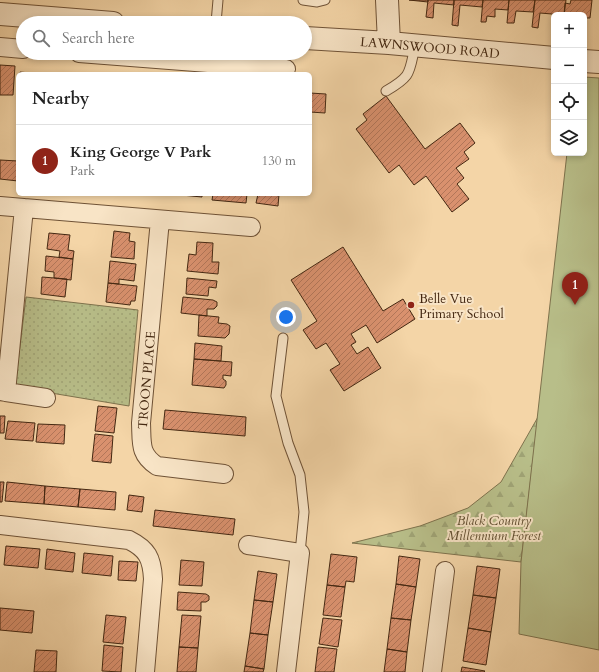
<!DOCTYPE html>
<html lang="en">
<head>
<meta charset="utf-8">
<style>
  :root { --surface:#fff; --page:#f6f6f6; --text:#222; --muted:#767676; --line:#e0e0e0; --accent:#8f2418 }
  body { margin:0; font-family:Cardo,serif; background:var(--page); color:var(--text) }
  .controls { position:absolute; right:12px; top:12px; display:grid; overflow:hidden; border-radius:6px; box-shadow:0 2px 6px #0003 }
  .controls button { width:36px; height:36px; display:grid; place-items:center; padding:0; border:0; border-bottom:1px solid var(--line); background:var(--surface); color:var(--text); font:20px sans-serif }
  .you { position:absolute; left:286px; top:317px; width:14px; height:14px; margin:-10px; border:3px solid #fff; border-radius:50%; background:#1a73e8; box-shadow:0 0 0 6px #1a73e833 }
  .badge { display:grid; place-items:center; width:26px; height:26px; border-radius:50%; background:var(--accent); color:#fff; font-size:13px; font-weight:700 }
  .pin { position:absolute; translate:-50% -33px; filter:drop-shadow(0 1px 2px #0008) }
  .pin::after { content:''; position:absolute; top:21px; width:14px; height:12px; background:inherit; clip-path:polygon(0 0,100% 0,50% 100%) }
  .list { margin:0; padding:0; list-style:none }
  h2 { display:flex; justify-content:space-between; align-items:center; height:52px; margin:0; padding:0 16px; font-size:17px }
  h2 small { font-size:13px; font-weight:400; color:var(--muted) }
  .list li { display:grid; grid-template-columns:26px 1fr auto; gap:12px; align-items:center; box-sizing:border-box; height:72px; padding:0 16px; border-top:1px solid var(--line) }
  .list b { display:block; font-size:15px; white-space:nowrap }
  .list p { margin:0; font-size:13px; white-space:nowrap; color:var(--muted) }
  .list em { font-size:13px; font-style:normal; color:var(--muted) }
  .icon { flex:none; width:22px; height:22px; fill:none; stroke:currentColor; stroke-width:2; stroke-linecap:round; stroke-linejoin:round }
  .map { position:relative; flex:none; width:599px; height:672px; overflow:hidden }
  .search { position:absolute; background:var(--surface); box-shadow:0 2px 6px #0003; left:16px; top:16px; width:296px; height:44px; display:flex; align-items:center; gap:10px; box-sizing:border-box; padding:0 14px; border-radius:22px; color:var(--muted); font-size:15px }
  .panel { position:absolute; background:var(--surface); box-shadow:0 2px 6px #0003; left:16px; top:72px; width:296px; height:124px; border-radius:6px }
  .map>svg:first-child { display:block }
</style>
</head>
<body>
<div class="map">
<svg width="599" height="672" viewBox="0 0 599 672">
  <defs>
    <pattern id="grass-dots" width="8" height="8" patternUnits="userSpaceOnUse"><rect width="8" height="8" fill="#b8be89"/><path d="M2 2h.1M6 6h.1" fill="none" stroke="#9fa375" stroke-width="1.8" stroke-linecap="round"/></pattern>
    <pattern id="forest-firs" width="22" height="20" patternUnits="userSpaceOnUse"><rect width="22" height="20" fill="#b8be89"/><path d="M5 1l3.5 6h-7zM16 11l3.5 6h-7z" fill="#9fa375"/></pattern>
    <pattern id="building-hatch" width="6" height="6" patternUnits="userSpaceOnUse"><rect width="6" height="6" fill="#d9916e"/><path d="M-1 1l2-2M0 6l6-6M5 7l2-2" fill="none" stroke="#b27659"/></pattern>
  </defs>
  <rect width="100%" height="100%" fill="#f4d5a7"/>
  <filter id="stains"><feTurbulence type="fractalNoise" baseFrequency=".005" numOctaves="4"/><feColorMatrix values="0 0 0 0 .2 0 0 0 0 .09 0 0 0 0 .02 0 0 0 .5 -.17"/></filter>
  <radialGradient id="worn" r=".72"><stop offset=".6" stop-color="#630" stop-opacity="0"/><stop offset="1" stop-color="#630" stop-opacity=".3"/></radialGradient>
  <path fill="url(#grass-dots)" stroke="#7e724d" d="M26,297L138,310L129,406L15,387Z"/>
  <path fill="url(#forest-firs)" stroke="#7e724d" d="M538,417L521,562L352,543L420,526L468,508L501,482Z"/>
  <path fill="#b8be89" stroke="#7e724d" d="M584,77L599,78V650L519,634L521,562L567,153H584Z"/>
  <path fill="url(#building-hatch)" stroke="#432711" d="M409,0H428V2Z
    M428,0H454V5L434,3L433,18L426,17Z
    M454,0H483L482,7L460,5L458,26L452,25Z
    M483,0H509L508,10L495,9V17L487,16L486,22H481Z
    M509,0H535L533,12L516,11L514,23H507Z
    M535,0H566L564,15L540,13L538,28L532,27Z
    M571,0H592L590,18H584V15H564L565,3L570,4Z
    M0,65L15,66L13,95H0Z
    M20,72L40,74H20Z
    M310,93L326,94L325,113L310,112Z
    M386,96L425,149L460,123L475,143L464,152L469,159L456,168L464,178L457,184L469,199L452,212L426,176L414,185L399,165L389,173L356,129L367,120L363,114Z
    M0,160L18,161V181L0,179Z
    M171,194H202V197Z
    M213,194H247L246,203L212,200Z
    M258,194H279L278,206L256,203Z
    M114,231L130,233L129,241L135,242L134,259L111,257Z
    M49,233L70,235L68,250L74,251L73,259L59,257L60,251L47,249Z
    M197,242L213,243L212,262H219L218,274L187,271L189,254L196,255Z
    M343,247L383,311L403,299L415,319L377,343L366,325L351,334L356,342L351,345L357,354L368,347L381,368L344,391L330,370L340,364L326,343L316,349L303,330L317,321L291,280Z
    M46,256L73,259L71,280L54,278V272L45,271Z
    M110,261L136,264L134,281L119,279V284L108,283Z
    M42,277L67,279L65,297L41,294Z
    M187,278L217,281L216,288L209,287L208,296L186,294Z
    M108,283L137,286L135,301H131L130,305L106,302Z
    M183,297L213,300L217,302V306L214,309H207V316L181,313Z
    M199,315L219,317L218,323L227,324L230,326L229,334L225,338L198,336Z
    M195,343L222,346L221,361L194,359Z
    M194,359L232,362L231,376L223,375V379L226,381V385L224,388L192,385Z
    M98,406L117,408L114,433L95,431Z
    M165,410L246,417L245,436L163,429Z
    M0,416H5L4,433H0Z
    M8,421L35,423L33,441L5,439Z
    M38,424L65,425L64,444L36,442Z
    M95,434L113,436L111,463L92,461Z
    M0,482H4L2,502H0Z
    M7,482L45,486L44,504L5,501Z
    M45,486L80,489L78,507L44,504Z
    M80,489L116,492L115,510L78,507Z
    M129,495L144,497L142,512L127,510Z
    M155,510L235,519L233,535L153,526Z
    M6,546L40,549L38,568L4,565Z
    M47,549L75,553L73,572L45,569Z
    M84,553L113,556L111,576L82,573Z
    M331,554L357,557L354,582L346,581L345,587L327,585Z
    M399,556L420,559L416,587L396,584Z
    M181,560L204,562L202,586L179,585Z
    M119,561L138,562L136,581L118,580Z
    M477,566L500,569L496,598L473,595Z
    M258,571L277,574L273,602L254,600Z
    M396,584L416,587L411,620L391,618Z
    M327,585L345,587L341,617L323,615Z
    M178,592L206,594L209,596V600L206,602H201V611L177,610Z
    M473,595L496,598L491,632L468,628Z
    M254,600L273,602L268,635L250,633Z
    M0,608L34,611L32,633L0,630Z
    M106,615L126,617L123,644L103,642Z
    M182,615L201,616L198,648L179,647Z
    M323,618L342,620L338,647L319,644Z
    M391,618L411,620L407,652L387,649Z
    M468,628L491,632L486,665L463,661Z
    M250,633L268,635L264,669L245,666Z
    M104,645L123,647L121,672L102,671Z
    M179,647L198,648L196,672H177Z
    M318,647L337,649L334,672H315Z
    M387,649L407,652L405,672H384Z
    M36,650L57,651L56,672H34Z
    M245,666L264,669L263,672H244Z
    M462,667L485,671L484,672H461Z"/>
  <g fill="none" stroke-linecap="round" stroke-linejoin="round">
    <g stroke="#6f5236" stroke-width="11">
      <path id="service" d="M303,0L317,2L325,0
        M216,23L218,0
        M386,91C412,76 409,73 415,46
        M283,338L276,396L288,443L300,475L304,512L300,553"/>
    </g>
    <g stroke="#6f5236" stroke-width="20">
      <path id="minor" d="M0,47L23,49
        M79,53L286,69
        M0,206L251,227
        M160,220L141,423C142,443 139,454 157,466L224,474
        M0,391L6,392L24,208
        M6,392L46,398
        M0,525L129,540C147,549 152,558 153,579L145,672
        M248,545L300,553L286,672
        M432,672L445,571"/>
    </g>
    <g stroke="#6f5236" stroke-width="24">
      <path id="tertiary" d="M387,0L389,43
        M0,14L113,23
        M305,38L389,43L554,58
        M584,61L599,62"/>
    </g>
    <use href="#service" stroke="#f8e4c6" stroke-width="9"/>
    <use href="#minor" stroke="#f8e4c6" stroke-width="18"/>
    <use href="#tertiary" stroke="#f8e4c6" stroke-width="22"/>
  </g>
  <circle fill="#8f2418" stroke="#f8e4c6" stroke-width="1.5" cx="411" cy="305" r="4"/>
  <g text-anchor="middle" stroke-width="4" stroke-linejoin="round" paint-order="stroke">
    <g font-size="13" fill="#432711" stroke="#f8e4c6">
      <text transform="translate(430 47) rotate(5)" y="5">LAWNSWOOD ROAD</text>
      <text transform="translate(146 380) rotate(-85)" y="5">TROON PLACE</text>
    </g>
    <g font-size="13" fill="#432711" stroke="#f8e4c6" text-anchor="start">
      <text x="419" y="303">Belle Vue<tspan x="419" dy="15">Primary School</tspan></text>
    </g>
    <g font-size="13" font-style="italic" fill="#604d2f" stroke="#f8e4c6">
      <text x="494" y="525">Black Country<tspan x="494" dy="15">Millennium Forest</tspan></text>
    </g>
  </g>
  <rect width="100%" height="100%" filter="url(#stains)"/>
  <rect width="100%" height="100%" fill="url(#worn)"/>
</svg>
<div class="controls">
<button>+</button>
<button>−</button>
<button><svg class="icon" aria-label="locate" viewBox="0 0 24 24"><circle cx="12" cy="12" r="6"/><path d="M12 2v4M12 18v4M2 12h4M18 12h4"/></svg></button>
<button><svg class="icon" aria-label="layers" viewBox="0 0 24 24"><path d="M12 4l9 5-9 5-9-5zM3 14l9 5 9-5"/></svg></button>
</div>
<div class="you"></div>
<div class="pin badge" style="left:575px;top:305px">1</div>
<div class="search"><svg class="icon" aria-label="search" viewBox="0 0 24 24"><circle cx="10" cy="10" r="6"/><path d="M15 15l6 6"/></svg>Search here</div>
<section class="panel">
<h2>Nearby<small></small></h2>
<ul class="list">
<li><span class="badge">1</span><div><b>King George V Park</b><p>Park</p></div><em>130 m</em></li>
</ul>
</section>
</div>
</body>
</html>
